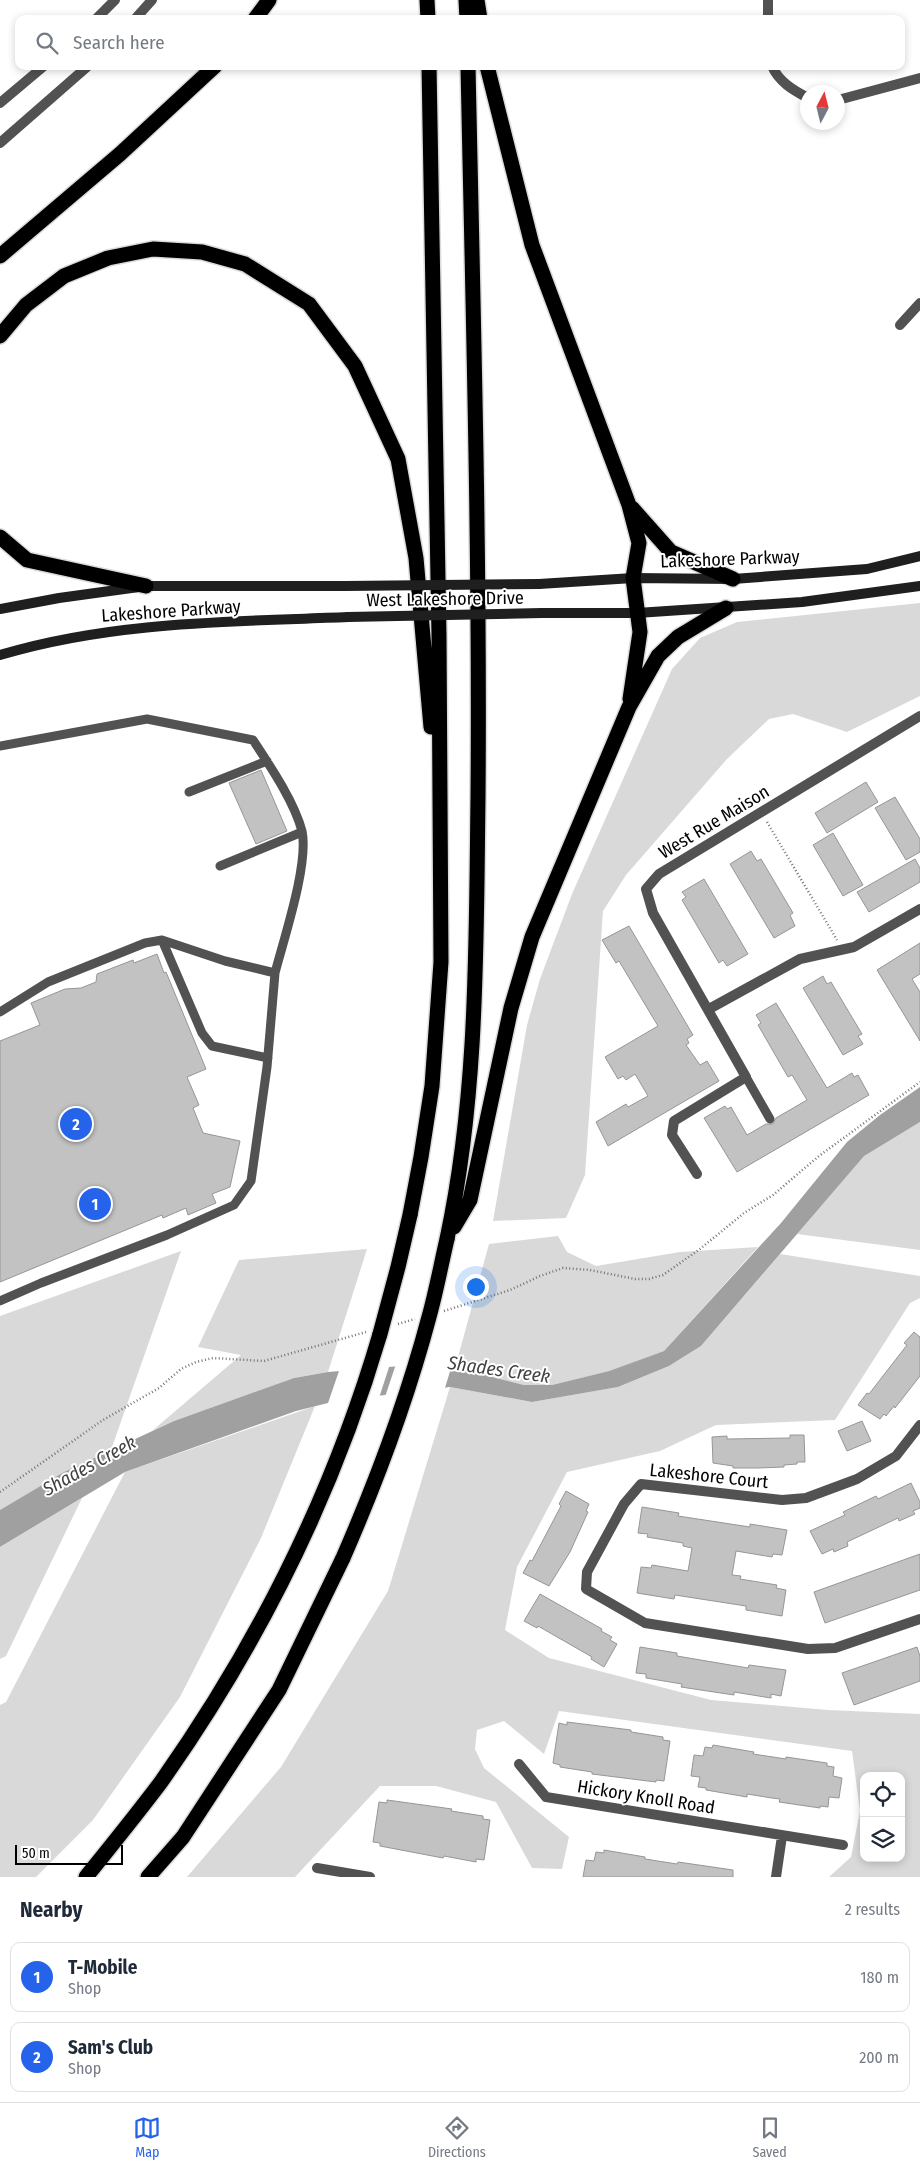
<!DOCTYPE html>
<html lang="en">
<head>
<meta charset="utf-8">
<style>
  :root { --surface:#fff; --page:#f2f2f3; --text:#1f2937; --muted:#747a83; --line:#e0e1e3; --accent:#2563eb }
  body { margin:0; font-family:"Fira Sans Condensed",sans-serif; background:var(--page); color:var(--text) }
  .controls { position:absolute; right:15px; bottom:15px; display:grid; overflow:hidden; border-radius:10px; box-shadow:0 2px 8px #0003 }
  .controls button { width:45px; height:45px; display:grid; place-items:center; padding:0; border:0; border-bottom:1px solid var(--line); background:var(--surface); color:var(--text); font:25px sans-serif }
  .compass { position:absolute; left:800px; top:85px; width:45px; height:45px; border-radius:50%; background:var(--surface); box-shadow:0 2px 8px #0003; rotate:7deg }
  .scale { position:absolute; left:15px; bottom:12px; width:108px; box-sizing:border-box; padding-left:5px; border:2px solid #000; border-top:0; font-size:14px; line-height:18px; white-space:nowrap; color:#000; -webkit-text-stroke:4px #fff; paint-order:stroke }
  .you { position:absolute; left:475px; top:1286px; width:18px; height:18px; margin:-12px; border:4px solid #fff; border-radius:50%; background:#1a73e8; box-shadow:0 0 0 8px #1a73e833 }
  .badge { display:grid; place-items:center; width:32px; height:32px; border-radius:50%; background:var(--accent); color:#fff; font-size:16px; font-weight:700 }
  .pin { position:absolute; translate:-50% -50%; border:2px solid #fff; box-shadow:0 1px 5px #0006 }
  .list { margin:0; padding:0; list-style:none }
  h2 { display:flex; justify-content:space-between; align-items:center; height:65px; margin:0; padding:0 20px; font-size:21px }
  h2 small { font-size:16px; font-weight:400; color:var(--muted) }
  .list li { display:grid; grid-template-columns:32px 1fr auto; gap:15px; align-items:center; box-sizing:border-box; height:70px; margin:0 10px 10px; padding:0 10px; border:1px solid var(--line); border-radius:10px }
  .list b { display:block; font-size:19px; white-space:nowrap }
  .list p { margin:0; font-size:16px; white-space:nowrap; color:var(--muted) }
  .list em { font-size:16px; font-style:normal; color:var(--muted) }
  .icon { flex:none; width:28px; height:28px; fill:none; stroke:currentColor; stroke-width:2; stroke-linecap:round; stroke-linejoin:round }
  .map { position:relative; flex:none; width:920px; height:1877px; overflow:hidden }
  .search { position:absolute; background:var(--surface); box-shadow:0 2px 8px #0003; left:15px; right:15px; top:15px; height:55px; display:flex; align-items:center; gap:12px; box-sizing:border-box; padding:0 18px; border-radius:10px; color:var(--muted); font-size:19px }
  .sheet { height:225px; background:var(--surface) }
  nav { display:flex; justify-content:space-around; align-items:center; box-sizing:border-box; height:70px; border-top:1px solid var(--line); background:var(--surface); font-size:14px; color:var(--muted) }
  nav a { display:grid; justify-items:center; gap:2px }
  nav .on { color:var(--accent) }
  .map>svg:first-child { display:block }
</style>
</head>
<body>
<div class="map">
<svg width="920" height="1877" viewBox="0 0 920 1877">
  <rect width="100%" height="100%" fill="#fff"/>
  <path fill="#d9d9d9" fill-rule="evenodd" d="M920,603V696L847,732L793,714L769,719L727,759L626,875L603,911L585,1175L566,1218L493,1221L527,1025L540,979L572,894L672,669L700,638L737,622Z
    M920,1122V1250L797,1234L864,1155Z
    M558,1236L567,1252L596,1266L680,1252L758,1247L664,1351L609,1371L552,1385H524L455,1368L489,1244Z
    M367,1249L328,1372L294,1378L174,1421L152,1431L241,1355L198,1347L239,1260Z
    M181,1251L111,1450L64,1472L0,1510V1316Z
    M780,1254L920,1276V1298L910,1303L835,1420L716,1425L660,1451L567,1472L517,1567L505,1630L549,1658L711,1700L828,1710L920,1714V1877H829L851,1857L860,1811L852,1751L559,1711L544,1754L504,1721L477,1730L475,1749L484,1768L569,1837L562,1869L532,1868L496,1802L436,1786H380L295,1877H187L281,1767L388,1591L450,1387L532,1402L618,1387L669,1366L701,1346ZM864,1776H901V1858H864Z
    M315,1406L261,1538L180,1697L93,1820L36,1877H0V1705L6,1702L125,1472Z
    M82,1498L6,1656L0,1659V1547Z"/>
  <path fill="#a0a0a0" d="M920,1087V1122L864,1156L701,1346L669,1366L618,1387L532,1402L450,1387L336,1401L296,1411L125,1472L0,1547V1510L64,1472L174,1421L294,1378L328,1372L437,1363L524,1385H552L609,1371L664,1351L781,1223L847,1142L880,1115Z"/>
  <path fill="#fff" d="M437,1361L452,1365L444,1391L385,1397L396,1364Z
    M390,1364L379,1398L327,1406L340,1368Z"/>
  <path fill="#c2c2c2" stroke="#969696" d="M261,770L287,831L256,844L229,783Z
    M866,782L878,802L827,833L815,813Z
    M895,797L920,839V852L906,860L875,808Z
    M833,833L863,885L843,896L813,845Z
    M751,851L757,861L761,859L793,913L790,915L795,926L774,938L730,864Z
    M915,859L920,868V882L869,912L857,892Z
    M704,879L748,954L727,966L723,960L719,963L682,900L686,897L682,892Z
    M629,926L693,1035L687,1039L689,1043L686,1045L700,1065L707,1061L719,1081L608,1146L596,1122L626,1104L628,1107L648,1096L635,1074L626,1080L623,1076L618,1079L605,1057L658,1026L619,961L616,963L602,940Z
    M920,943V974L912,979L920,992V1041L877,970Z
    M157,954L164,973L166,972L206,1069L187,1077L199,1105L193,1108L203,1133L240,1141L230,1187L212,1194L216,1203L188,1215L186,1208L163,1218L162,1215L0,1282V1041L40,1025L31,1003L65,989L81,988L96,982L97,974L133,960L134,963Z
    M823,976L827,984L831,982L862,1034L858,1036L863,1044L843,1055L803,988Z
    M776,1003L827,1088L852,1073L854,1077L858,1075L869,1095L737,1172L704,1118L725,1106L727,1109L731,1107L747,1135L766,1124H773L776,1118L807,1100L792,1075L788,1077L758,1025L761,1023L756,1015Z
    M914,1332L920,1337V1376L895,1408L894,1406L886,1416L884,1414L880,1419L858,1405L867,1393L869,1394L907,1345L904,1343Z
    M862,1421L871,1441L847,1451L838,1431Z
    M790,1435H804L805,1462H797V1464L784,1465V1467L759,1468H733V1466L713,1463L712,1437L727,1436V1439L790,1438Z
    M911,1483L920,1502V1508L913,1511L915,1514L899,1521L898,1518L847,1542L848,1546L834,1552L833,1549L822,1554L810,1531L845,1515L843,1512L876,1496L878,1499Z
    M566,1491L589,1504L586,1511L588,1512L570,1552L549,1586L523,1573L530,1560L532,1561L561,1506L559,1504Z
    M642,1507L679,1513L678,1516L750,1527V1524L787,1530L782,1555L773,1554L772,1557L736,1551L732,1575L741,1576L740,1579L777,1585L776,1588L786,1590L782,1616L746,1610V1606L675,1595L674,1599L637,1593L641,1567L651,1568L652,1565L688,1571L692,1548L683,1546V1543L647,1537L648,1534L638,1533Z
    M920,1554V1590L825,1623L814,1592Z
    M540,1594L602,1629L601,1631L612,1637L610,1640L617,1644L604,1667L591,1659L592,1657L538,1626L537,1628L524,1621Z
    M640,1647L677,1653V1656L748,1668L749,1665L786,1670L781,1696L771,1694V1698L734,1692V1695L681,1687L682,1684L646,1678V1674L636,1673Z
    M917,1647L920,1656V1681L854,1705L842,1673Z
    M567,1722L631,1730V1732L663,1737V1740L670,1741L664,1781L656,1780V1782L592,1774V1772L560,1767V1765L553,1763L559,1723L567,1725Z
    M713,1745L754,1752L753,1754L786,1759V1757L827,1763V1766L834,1767L833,1776L842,1778L839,1798L829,1797L828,1807L820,1806V1808L779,1802L780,1799L772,1798L747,1794V1797L706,1790V1788L698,1787L700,1777L691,1776L694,1755L703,1756L705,1747L712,1748Z
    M387,1800L452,1809L451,1811L483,1816V1819L490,1820L484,1860L476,1859V1862L444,1856L443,1858L380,1846V1843L373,1842L379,1802L387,1803Z
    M604,1850L645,1857V1859L677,1864L678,1862L733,1870V1877H583L586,1860L594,1861L596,1852L604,1853Z"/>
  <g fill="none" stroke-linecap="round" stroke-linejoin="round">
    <g stroke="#dbdbdb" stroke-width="18">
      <path id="motorway" d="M427,0L428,19
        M466,0L467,19
        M477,0L480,19
        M255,19L269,0
        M487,66L532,245L629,505L639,543L633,578L640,632L630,699
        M0,256L120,154L215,66
        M0,336L26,305L64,276L108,258L153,249L202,252L245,264L309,304L355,366L398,459L416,558L431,727
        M632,508L671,552L733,579
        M0,537L27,560L146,586
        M410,1215L421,1157L432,1086L441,962L439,636L429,66
        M454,1227L470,1200L511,1008L532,937L629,707L658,656L678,637L726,608
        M447,1239C478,1094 476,946 478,798C480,554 473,310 468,66
        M86,1877C111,1846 137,1814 161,1782C257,1646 333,1494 380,1334
        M148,1877L183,1837L279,1690L343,1558"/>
    </g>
    <path stroke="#747474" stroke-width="2.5" stroke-dasharray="1 2.5" stroke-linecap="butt" d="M767,822L837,940
      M444,1311L510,1290L540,1276L563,1268L590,1270L635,1279H649L663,1275L700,1249L744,1213L773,1195L819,1156L920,1082
      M398,1324L415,1319
      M0,1492L103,1420L159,1388L181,1369L196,1362L213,1358L264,1361L366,1332"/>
    <path stroke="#525252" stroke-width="9" d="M0,746L147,719L253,740C270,766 294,801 302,831C309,864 284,938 275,973
      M189,792L267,761
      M220,866L302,832
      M162,940L202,1033L212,1046L268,1058
      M0,1012L48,982L145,943L162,940L225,961L275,973L267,1067L251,1181L234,1205L167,1235L41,1283L0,1301
      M746,1077L770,1119"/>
    <path stroke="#525252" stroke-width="10" d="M768,19V0
      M772,66C779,82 793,90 808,98
      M838,100L920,78
      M900,325L920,303
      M709,1009L800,959L854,947L920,909
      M697,1174L672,1135L674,1121L746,1077L653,913L646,889L659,874L920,716
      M920,1425L896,1456L857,1479L806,1498L782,1500L641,1484L624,1504L587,1572L586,1589L645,1623L808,1649L835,1648L920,1619
      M519,1764L546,1797L843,1845
      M317,1868L370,1877
      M776,1877L782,1836"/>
    <path stroke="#525252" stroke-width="10" d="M96,19L115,0
      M135,19L152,0
      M0,103L44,66
      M0,143L88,66"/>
    <path stroke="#1f1f1f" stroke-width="10" d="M539,584L633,578L733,579L867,569L920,556
      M0,609L59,598L146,586H345
      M542,613H637L802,602L920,586
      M0,655C113,621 231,622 348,617"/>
    <use href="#motorway" stroke="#000" stroke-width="15"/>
    <g stroke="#dbdbdb" stroke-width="18" stroke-linecap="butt">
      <path id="motorway-bridge" d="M380,1334L398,1267L410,1215
        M343,1558C377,1480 407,1400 429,1317C436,1292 441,1265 447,1239"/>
    </g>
    <path stroke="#1f1f1f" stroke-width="10" d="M345,586L539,584
      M348,617L542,613"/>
    <use href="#motorway-bridge" stroke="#000" stroke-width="15"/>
  </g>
  <g text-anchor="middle" stroke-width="4" stroke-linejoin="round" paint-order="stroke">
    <g font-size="18" fill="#000" stroke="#fff">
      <text transform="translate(730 559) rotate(-2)" y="6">Lakeshore Parkway</text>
      <text transform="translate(445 599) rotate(-1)" y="6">West Lakeshore Drive</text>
      <text transform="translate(171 611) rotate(-4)" y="6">Lakeshore Parkway</text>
      <text transform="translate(714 822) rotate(-31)" y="6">West Rue Maison</text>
      <text transform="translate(709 1476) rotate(6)" y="6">Lakeshore Court</text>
      <text transform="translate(646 1797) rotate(9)" y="6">Hickory Knoll Road</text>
    </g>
    <g font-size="19" font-style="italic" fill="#414141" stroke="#fff">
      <text transform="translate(499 1369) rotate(8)" y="7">Shades Creek</text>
      <text transform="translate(89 1465) rotate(-29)" y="7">Shades Creek</text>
    </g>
  </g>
</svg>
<div class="controls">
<button><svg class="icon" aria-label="locate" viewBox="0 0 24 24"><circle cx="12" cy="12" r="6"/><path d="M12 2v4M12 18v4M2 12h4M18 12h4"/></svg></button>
<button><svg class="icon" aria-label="layers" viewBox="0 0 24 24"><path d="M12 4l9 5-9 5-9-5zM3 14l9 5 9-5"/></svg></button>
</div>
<svg class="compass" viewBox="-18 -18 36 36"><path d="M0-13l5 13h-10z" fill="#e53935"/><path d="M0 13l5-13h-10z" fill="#747a83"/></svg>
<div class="scale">50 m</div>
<div class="you"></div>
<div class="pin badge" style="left:95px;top:1204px">1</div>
<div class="pin badge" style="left:76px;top:1124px">2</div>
<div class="search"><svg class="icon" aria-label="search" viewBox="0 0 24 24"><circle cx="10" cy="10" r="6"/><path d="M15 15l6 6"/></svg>Search here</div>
</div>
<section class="sheet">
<h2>Nearby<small>2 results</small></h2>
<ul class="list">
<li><span class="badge">1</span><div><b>T-Mobile</b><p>Shop</p></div><em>180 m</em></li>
<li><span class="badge">2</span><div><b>Sam's Club</b><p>Shop</p></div><em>200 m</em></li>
</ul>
</section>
<nav>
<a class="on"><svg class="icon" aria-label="map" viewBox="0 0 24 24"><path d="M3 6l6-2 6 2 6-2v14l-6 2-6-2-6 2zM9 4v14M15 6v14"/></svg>Map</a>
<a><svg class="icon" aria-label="directions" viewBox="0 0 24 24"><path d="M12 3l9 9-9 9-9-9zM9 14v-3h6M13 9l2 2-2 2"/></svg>Directions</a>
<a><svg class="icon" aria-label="saved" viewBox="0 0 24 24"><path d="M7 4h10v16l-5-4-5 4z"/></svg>Saved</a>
</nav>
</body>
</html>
